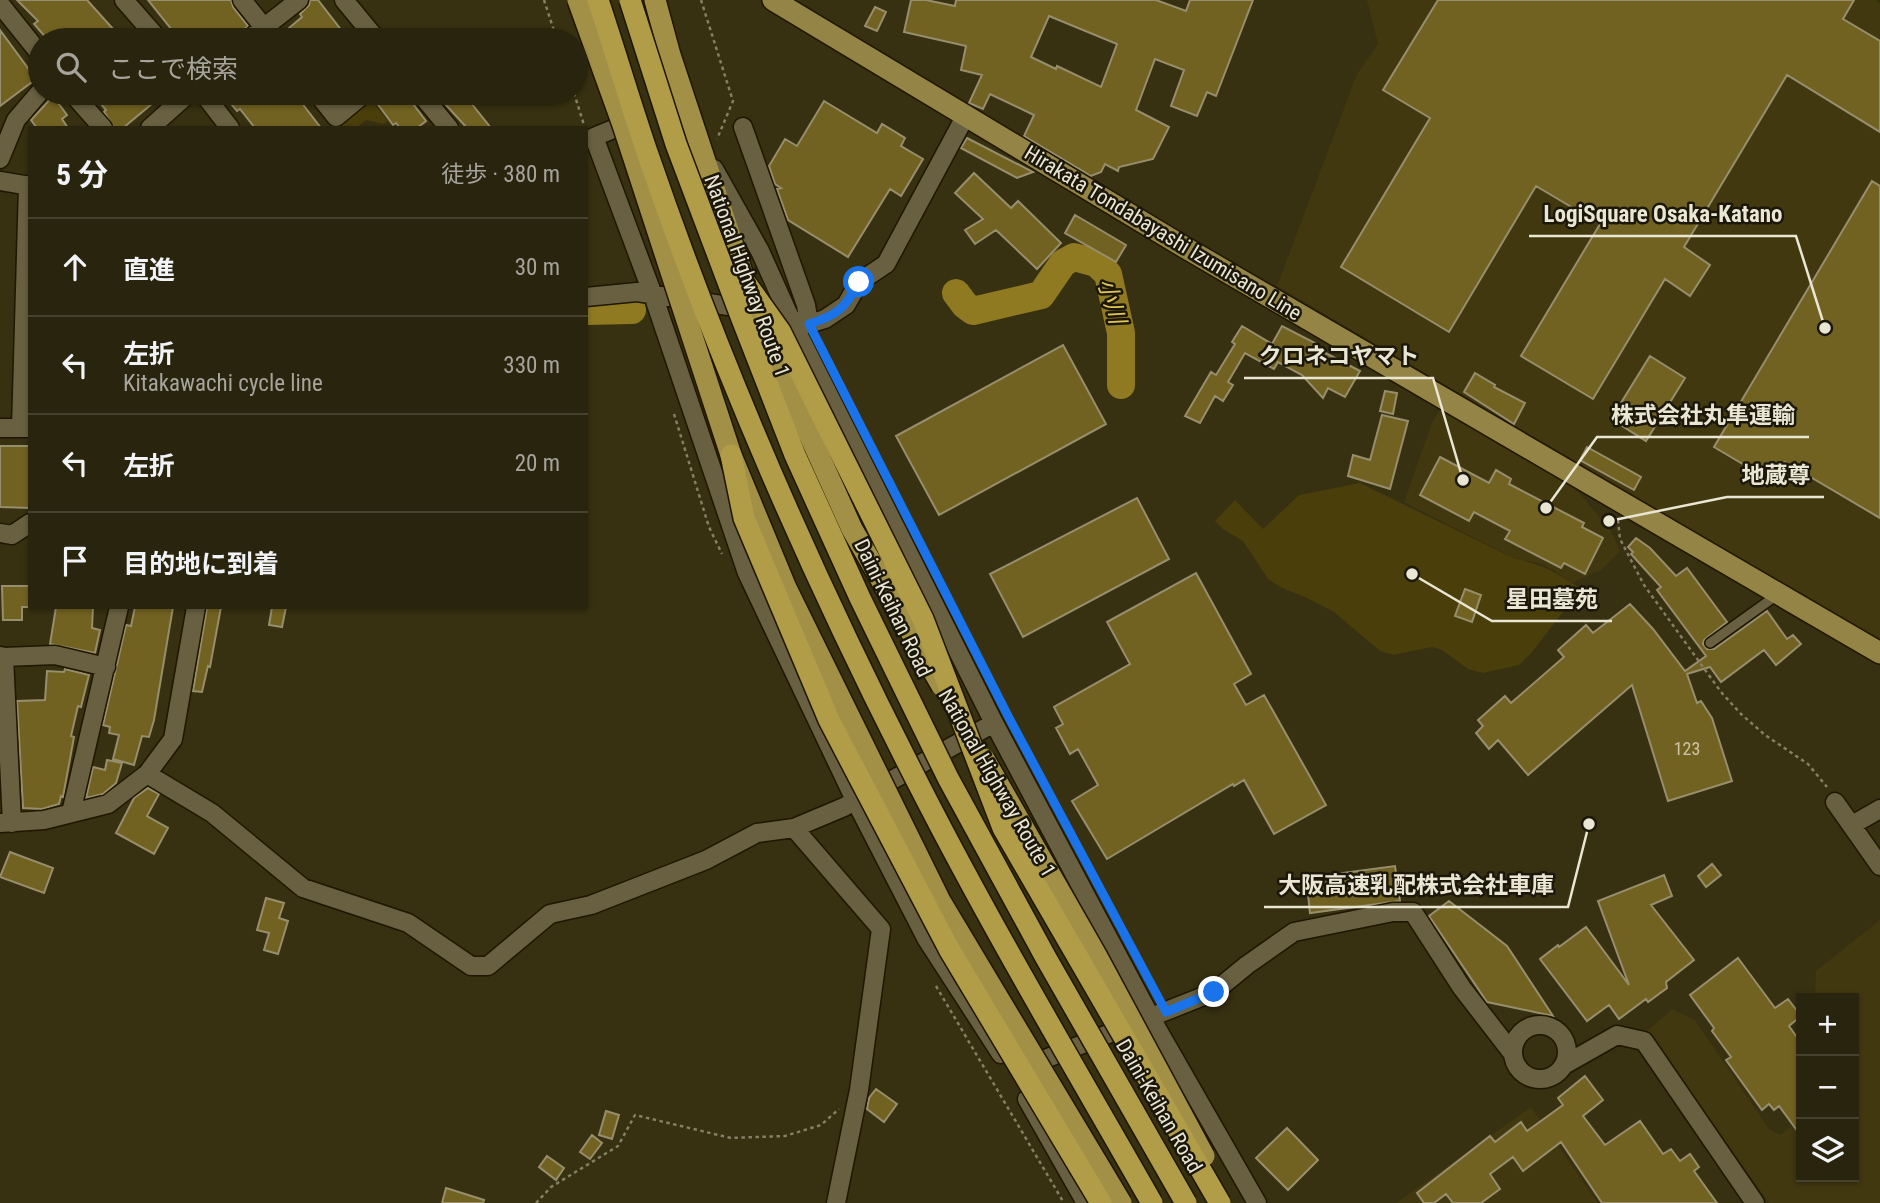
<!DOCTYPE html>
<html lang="ja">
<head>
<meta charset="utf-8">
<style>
  :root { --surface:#29240d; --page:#35301b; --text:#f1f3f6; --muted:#a5a49d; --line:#45412e }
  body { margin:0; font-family:"Roboto Condensed","Noto Sans JP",sans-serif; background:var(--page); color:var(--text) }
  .controls { position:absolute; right:21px; bottom:21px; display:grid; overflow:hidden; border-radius:0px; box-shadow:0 2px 5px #0004 }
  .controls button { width:63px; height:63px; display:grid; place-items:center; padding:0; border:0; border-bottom:2px solid var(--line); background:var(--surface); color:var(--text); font:35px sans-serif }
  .stop { position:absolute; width:21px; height:21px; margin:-16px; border:5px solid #1a73e8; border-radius:50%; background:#fff }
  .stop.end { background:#1a73e8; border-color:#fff; box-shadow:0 2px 7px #0008 }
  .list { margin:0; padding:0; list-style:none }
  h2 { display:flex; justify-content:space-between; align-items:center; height:91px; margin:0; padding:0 28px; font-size:30px }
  h2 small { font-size:23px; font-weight:400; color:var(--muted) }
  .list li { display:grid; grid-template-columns:46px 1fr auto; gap:21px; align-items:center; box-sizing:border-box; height:98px; padding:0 28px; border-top:2px solid var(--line) }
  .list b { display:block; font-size:26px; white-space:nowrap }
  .list p { margin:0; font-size:23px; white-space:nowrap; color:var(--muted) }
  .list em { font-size:23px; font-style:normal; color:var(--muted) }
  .icon { flex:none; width:38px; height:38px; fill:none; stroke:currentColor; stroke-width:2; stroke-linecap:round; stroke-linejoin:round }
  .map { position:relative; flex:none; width:1880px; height:1203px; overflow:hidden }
  .search { position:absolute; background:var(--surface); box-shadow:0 2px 5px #0004; left:28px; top:28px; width:560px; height:77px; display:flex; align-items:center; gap:18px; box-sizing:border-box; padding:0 24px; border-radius:38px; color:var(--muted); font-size:26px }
  .panel { position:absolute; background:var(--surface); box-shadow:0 2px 5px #0004; left:28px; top:126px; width:560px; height:483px; border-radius:0px }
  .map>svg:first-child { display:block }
</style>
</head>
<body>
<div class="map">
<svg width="1880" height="1203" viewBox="0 0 1880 1203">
  <rect width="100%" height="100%" fill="#373011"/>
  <path fill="#413810" d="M1367,0H1876L1880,4V640L1277,286L1357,74L1378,44Z
    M1440,409L1573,485L1611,531L1620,551L1601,570L1572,583L1553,570L1541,564L1513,558L1404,502L1432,423Z
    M1880,920V1203H1769L1647,1031L1672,1009L1695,1020L1769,1129L1780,1135L1801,1119V1177H1854V998H1815L1816,971Z
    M1531,1107L1598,1203H1396Z"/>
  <path fill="#4a3e0a" d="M372,101L388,121L383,124L366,120L356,128H334Z
    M1360,483L1513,558C1544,565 1556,572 1581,589L1532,652L1519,665L1483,673L1468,669L1442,650L1432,647L1393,655L1380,651L1334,612L1305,597L1282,588L1268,579L1243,541L1223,529L1215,521L1235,500L1263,529L1299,495Z"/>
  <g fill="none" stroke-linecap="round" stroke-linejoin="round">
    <path stroke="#8f7a22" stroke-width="28" d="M956,293L965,305L973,311L1041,295L1063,263L1074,257L1096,263L1108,274L1121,333V385
      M586,311L632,310"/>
  </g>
  <path fill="#726221" stroke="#968e6d" stroke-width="2" fill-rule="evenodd" d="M17,0H87L123,40H48L34,24L38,21Z
    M148,0H231L233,7L248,26L241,32L237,40H180Z
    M310,0H318L349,40H285L283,33L302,17L300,14L309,5Z
    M911,0H926L955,6L956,0H1156L1186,11L1190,0H1253L1216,96L1207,92L1197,116L1171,106L1184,70L1155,59L1136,110L1169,127L1153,159L1119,167L1118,171L1105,164L1101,172L1091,176L1024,136L1034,115L990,94L983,109L969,103L982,75L961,70L966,46L904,32ZM1049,16L1117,44L1101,87L1057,66L1056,69L1031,57Z
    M1438,0H1854L1843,19L1880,41V132L1787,75L1684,247L1710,265L1690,296L1665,279L1593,399L1521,356L1600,224L1536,186L1449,332L1341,267L1430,118L1383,90Z
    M875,7L886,12L877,31L865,26Z
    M0,30L36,79L0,106Z
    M92,93H165L123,128H114L104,112L106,110Z
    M222,93H294L321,128H255L240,109L237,111Z
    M376,93H396L402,100L407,96L426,121L417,128H400L396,123L393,125L374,99Z
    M435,93H463L491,128H467Z
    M53,96L67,115L62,119L68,128H37L31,120Z
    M824,101L877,133L882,124L905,138L901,146L923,159L901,196L890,189L848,257L788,220L777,189L781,188L775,184L769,166L785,139L797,146Z
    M967,138L1033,172L1017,178L961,148Z
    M974,173L1011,208L1018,201L1061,243L1037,269L996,230L975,244L965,230L983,219L955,193Z
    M1872,181L1880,186V518L1785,462L1773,482L1714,447Z
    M1075,215L1126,245L1116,262L1065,233Z
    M1242,326L1272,344L1282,326L1315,343L1314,347L1360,371L1345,397L1328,388L1323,398L1302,375L1278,362L1274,369L1245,353L1228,382L1233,385L1223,401L1215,396L1200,423L1185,416L1211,372L1216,375L1235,344L1232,342Z
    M1063,345L1106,424L939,515L896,436Z
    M1650,356L1685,378L1646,441L1611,419Z
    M1475,373L1495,385L1494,387L1525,403L1514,424L1464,392Z
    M1385,391L1397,393L1393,414L1380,411Z
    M1382,415L1408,421L1390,489L1348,476L1353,455L1370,460Z
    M0,446H30V508L0,507Z
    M1587,447L1641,477L1634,490L1580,460Z
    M1440,457L1489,483L1496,470L1511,479L1509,484L1584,523L1582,527L1603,538L1585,574L1564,563L1561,568L1505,539L1510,531L1474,512L1469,521L1420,495Z
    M1137,498L1169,559L1023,637L990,574Z
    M1636,538L1650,548L1676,576L1687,568L1727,622L1704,640L1703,644L1707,649H1714L1767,611L1787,639L1793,635L1801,644L1776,665L1764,650L1721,682L1710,667L1687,674L1697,703L1701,701L1712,718L1732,781L1668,801L1632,685L1528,775L1498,740L1489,749L1476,733L1483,726L1478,720L1505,696L1511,703L1564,657L1558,650L1586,625L1593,633L1630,604L1653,629L1685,671L1706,656L1657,590L1661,587L1631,554L1633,552L1628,547Z
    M1196,573L1251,674L1234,684L1246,705L1264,695L1326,805L1274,834L1244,780L1234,786L1233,784L1107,859L1072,801L1098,785L1078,749L1070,754L1056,728L1063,724L1054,707L1130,664L1107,622Z
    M2,586H30V607H22V620H3Z
    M1465,589L1481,595L1472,622L1455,616Z
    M56,607H93L92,628L100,630L95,653L50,644Z
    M135,607H173L154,720L149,737L142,736L134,765L113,759L119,735L109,733L110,727L103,725L126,625L131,626Z
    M207,607H221L210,667L208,666L202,692L193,691Z
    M272,607H286L282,627L269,625Z
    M65,669L89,675L81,707L78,706L71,736L74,737L63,797L61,796L59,804L42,809L23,808L17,701L45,700L47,671L64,672Z
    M107,760L122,763L116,783L103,794L86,798L93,767L105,770Z
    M148,788L159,794L147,816L168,828L154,854L116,833L134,798Z
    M10,852L53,868L44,893L0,877Z
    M1712,864L1721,875L1706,887L1698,876Z
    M1395,866L1400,901L1310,913L1307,885L1343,880L1342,873Z
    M1664,875L1672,896L1651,905L1694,960L1666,982L1667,988L1648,1002L1646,999L1619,1019L1609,1005L1587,1021L1540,959L1558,945L1559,947L1586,927L1629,985L1598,901Z
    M266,898L284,903L279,918L288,921L278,954L264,950L269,933L257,930Z
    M1449,901L1507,946L1553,1016L1487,1002L1429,916Z
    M1738,958L1775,1008L1788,999L1801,1016L1789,1026L1801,1043V1136L1779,1106L1774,1110L1769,1104L1762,1110L1726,1060L1731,1057L1712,1031L1714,1028L1690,995Z
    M1585,1076L1603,1100L1583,1116L1605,1145L1640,1121L1663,1154L1671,1149L1680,1161L1690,1154L1699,1167L1694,1171L1717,1203H1602L1561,1142L1523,1171L1513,1157L1490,1174L1500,1189L1481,1203H1453L1446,1194L1434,1203H1424L1417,1193L1490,1136L1495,1142L1521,1122L1527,1131L1563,1105L1558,1098Z
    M876,1089L897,1104L884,1122L867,1109L869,1098Z
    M606,1111L619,1115L612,1139L599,1135Z
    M1287,1128L1318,1160L1288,1190L1256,1158Z
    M592,1135L602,1143L590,1159L580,1152Z
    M547,1156L564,1168L556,1180L539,1167Z
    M446,1188L484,1200L483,1203H442Z"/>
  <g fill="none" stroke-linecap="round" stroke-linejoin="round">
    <g stroke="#1f1700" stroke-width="12">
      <path id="service" d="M1710,643L1777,595"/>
    </g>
    <g stroke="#1f1700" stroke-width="21">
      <path id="minor" d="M124,0L159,40
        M242,0L274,40
        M344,0L377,40
        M0,4L40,54
        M248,40L299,0
        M72,93L103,128
        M203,93L230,128
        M317,93L336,117L365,93
        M420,93L449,128
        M623,125L594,137L653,295L747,573L855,800L926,938L1001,1054
        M743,127L806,305L809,324
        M150,128L189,93
        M0,159L16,120L40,92
        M714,169L760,251L791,320L994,723L1151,1018L1257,1203
        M0,181L30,186
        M586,297L637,292L748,309
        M785,318L809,324L825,319L846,305L859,282L886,264L966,115
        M0,428H30
        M21,428L28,185
        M0,533L12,535L30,523
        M0,656L4,657L12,823
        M4,657L55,655L106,667
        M147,774L212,813L303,888L408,923L471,966H488L550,914L591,905L706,860L757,833L794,828L844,807L994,723
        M1835,802L1880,866
        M71,813L119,607
        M0,823L44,820L108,804L147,774L173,739L196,607
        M1852,825L1880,809
        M794,828L881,929L859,1090L836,1203
        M1513 1052a27 27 0 1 1 54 0a27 27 0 1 1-54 0Z
        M1564,1065L1617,1035L1644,1041L1755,1203
        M1025,1067L1214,992L1247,965L1294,932L1393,912H1413L1462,988L1513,1054
        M1027,1099L1086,1203"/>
    </g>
    <g stroke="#1f1700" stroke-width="24">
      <path id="primary" d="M773,0L1184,247L1880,653"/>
    </g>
    <g stroke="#1f1700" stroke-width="24">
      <path id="trunk" d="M655,0L670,55L745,282"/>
    </g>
    <path stroke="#857f66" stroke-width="2.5" stroke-dasharray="3.5 3.5" stroke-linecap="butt" d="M544,0L557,40
      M701,0L733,101L717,139
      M574,93L584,125
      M674,414L709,527L722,554
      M1618,520L1620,539L1644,585L1721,692L1741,714L1765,735L1808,764L1827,787
      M936,986L1064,1203
      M536,1203L551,1187L618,1146L635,1115L731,1138L785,1136L821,1125L839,1109"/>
    <use href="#service" stroke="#686040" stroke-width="9"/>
    <use href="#minor" stroke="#686040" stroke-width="18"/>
    <use href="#primary" stroke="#948445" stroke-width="21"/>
    <use href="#trunk" stroke="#a29046" stroke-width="21"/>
    <g stroke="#1f1700" stroke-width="24" stroke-linecap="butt">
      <path id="trunk-bridge" d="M578,0L623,125L731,455L786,588L940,901L1121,1203
        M753,300L790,392L852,529L942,686
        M984,759L1096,955L1204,1156"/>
    </g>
    <g stroke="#1f1700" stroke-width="24" stroke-linecap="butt">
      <path id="motorway-bridge" d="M598,0C615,51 630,102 647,152C722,371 816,585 921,789C993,930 1074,1066 1152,1203
        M630,0L676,144L742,319L795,455L860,598L948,778L1046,958L1186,1203
        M745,282L780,331L923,619L1003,828L1220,1203
        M731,455L744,518L829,720L949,949L1101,1203"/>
    </g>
    <use href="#trunk-bridge" stroke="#a29046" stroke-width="21"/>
    <use href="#motorway-bridge" stroke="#b19c48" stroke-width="21"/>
  </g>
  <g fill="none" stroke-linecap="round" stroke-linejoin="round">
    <path stroke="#1a73e8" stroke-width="9" d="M859,282C845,308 838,315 809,324L1008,716L1166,1012L1214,992"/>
  </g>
  <g text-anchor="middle" stroke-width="5" stroke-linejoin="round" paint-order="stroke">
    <g font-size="18" fill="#ccc5a7">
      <text x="1687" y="755">123</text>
    </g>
    <g font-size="21" fill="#eae6d4" stroke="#1b180b">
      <text transform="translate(1163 233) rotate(31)" y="7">Hirakata Tondabayashi Izumisano Line</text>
      <text transform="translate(747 276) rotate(70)" y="7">National Highway Route 1</text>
      <text transform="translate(893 608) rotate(64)" y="7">Daini-Keihan Road</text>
      <text transform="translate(997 783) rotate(60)" y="7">National Highway Route 1</text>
      <text transform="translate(1159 1106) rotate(60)" y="7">Daini-Keihan Road</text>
    </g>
    <g font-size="23" font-style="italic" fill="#e2c653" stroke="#1b180b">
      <text transform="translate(1112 301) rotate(73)" y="8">小川</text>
    </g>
  </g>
  <path fill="none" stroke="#eae6d4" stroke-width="2.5" d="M1825 328L1796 236H1529M1463 480L1433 378H1244M1546 508L1597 437H1809M1609 521L1727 497H1824M1412 574L1492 621H1612M1589 824L1568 907H1264"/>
  <g fill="#eae6d4" stroke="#1b180b" stroke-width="2.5">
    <circle cx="1825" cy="328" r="7"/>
    <circle cx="1463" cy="480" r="7"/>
    <circle cx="1546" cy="508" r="7"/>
    <circle cx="1609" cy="521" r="7"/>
    <circle cx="1412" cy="574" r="7"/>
    <circle cx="1589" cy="824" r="7"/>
  </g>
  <g font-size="23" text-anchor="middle" font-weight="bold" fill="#eae6d4" stroke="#1b180b" stroke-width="5" stroke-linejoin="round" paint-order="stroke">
    <text x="1663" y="222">LogiSquare Osaka-Katano</text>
    <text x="1339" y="364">クロネコヤマト</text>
    <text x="1703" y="423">株式会社丸隼運輸</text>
    <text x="1776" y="483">地蔵尊</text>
    <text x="1552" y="607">星田墓苑</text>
    <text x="1416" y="893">大阪高速乳配株式会社車庫</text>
  </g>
</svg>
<div class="controls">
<button>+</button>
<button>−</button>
<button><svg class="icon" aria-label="layers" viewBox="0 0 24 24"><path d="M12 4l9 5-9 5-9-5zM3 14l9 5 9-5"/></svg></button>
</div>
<div class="stop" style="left:859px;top:282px"></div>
<div class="stop end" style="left:1214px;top:992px"></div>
<div class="search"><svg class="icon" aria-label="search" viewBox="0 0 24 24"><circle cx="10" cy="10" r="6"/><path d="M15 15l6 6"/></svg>ここで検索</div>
<section class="panel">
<h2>5 分<small>徒歩 · 380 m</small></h2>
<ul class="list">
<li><svg class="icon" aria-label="ahead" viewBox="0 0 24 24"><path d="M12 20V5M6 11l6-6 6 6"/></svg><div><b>直進</b></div><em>30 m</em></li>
<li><svg class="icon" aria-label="left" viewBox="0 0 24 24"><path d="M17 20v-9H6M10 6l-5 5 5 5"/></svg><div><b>左折</b><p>Kitakawachi cycle line</p></div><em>330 m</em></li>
<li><svg class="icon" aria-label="left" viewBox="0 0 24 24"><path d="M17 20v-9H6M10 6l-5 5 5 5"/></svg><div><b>左折</b></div><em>20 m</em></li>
<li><svg class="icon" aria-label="arrive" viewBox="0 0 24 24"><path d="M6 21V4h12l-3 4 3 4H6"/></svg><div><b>目的地に到着</b></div></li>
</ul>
</section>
</div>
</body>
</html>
